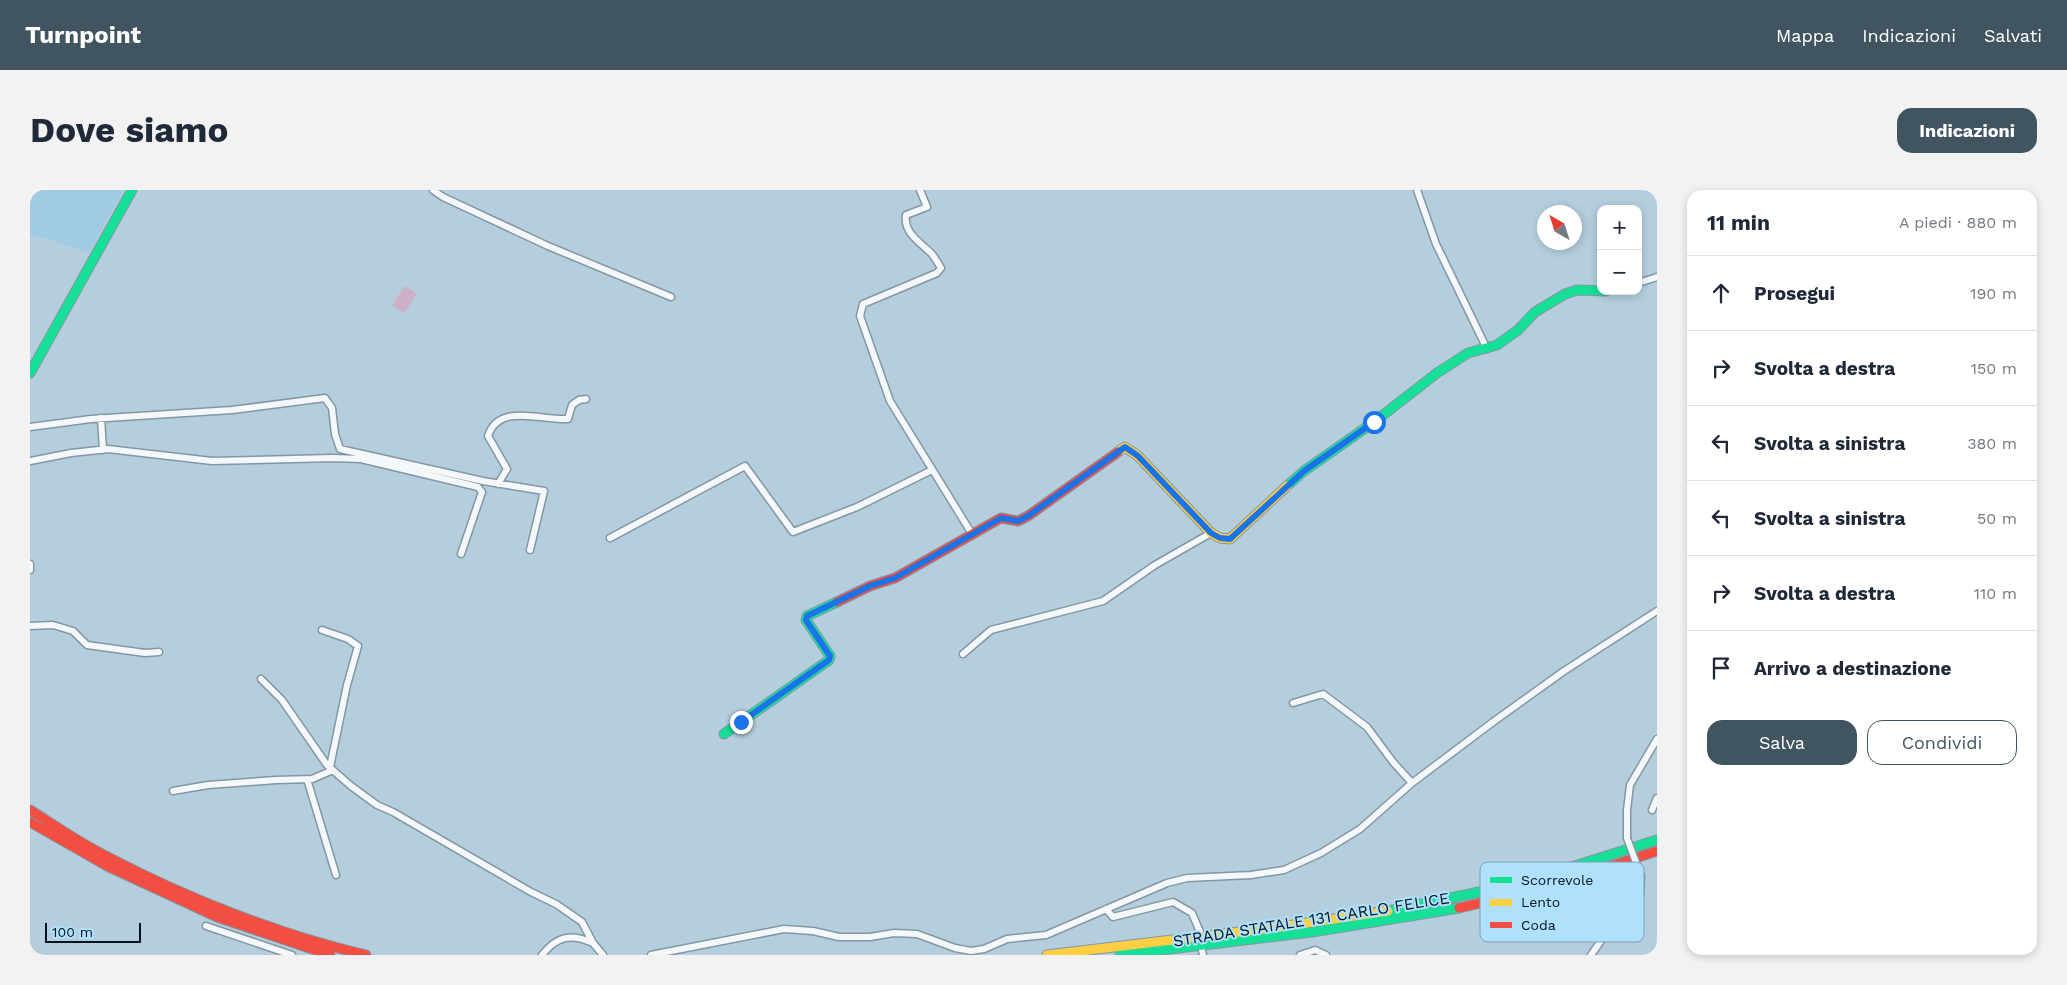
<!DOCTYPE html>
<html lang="it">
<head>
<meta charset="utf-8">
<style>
  :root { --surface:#fff; --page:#f2f2f3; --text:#1f2937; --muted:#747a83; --line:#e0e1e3; --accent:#415561 }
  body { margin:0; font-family:"Work Sans",sans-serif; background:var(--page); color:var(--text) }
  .controls { position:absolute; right:15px; top:15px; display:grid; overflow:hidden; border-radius:10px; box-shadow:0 2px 8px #0003 }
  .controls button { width:45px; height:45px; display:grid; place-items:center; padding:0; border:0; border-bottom:1px solid var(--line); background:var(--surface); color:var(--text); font:25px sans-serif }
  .compass { position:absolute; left:1507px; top:15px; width:45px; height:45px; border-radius:50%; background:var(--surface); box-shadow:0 2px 8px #0003; rotate:321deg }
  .scale { position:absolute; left:15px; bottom:12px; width:96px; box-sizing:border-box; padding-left:5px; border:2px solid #03141e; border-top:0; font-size:14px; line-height:18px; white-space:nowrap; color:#03141e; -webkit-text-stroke:4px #afe0fc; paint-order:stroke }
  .stop { position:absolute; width:15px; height:15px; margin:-11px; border:4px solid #1a73e8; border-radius:50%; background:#fff }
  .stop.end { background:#1a73e8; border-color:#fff; box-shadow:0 1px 5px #0008 }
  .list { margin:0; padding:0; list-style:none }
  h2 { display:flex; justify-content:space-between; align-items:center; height:65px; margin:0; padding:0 20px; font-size:21px }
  h2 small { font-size:16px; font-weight:400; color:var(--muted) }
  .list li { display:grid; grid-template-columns:32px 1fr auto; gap:15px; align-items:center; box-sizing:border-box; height:75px; padding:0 20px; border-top:1px solid var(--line) }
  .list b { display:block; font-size:19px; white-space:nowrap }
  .list em { font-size:16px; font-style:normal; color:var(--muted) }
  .actions { display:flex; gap:10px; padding:15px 20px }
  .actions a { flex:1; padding:11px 0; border:1px solid var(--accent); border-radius:15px; text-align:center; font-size:18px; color:var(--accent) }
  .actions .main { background:var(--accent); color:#fff }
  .icon { flex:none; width:28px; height:28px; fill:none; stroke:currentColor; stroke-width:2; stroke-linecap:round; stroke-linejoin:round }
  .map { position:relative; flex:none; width:1627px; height:765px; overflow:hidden; border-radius:15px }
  header { display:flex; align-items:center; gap:30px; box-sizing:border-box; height:70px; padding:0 25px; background:var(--accent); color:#fff }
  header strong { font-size:24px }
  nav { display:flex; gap:28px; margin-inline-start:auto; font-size:18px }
  .intro { display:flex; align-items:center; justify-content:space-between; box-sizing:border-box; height:120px; padding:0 30px }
  h1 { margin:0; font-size:35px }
  .button { padding:12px 22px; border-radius:15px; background:var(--accent); color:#fff; font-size:18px; font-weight:700 }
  main { display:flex; gap:30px; padding:0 30px }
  aside { flex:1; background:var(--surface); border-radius:15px; box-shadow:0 2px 8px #0003 }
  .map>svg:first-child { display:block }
</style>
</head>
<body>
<header>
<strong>Turnpoint</strong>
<nav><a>Mappa</a><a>Indicazioni</a><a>Salvati</a></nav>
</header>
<div class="intro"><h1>Dove siamo</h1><a class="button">Indicazioni</a></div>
<main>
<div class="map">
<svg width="1627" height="765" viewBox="0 0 1627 765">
  <rect width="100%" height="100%" fill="#b4cedd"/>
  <path fill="#a0cbe2" d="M0,0H94L59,63L16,48L0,46Z"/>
  <path fill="#cdafc7" d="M375,96L387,104L374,123L362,115Z"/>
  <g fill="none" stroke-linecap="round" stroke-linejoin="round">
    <g stroke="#8297a2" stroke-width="9">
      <path id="street" d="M403,0L413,7L518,56L641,107
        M890,0L897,17L876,25C873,43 891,53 902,64C905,68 908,73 911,78L907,83L833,114L830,126L860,211L942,344
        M1387,0L1406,54L1457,159
        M1608,93L1627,87
        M71,228L73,260
        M0,237L61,229L202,220L295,208L302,218L305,244L310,259L453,291L514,301L500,360
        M0,271L41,263L78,259L182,271L303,268L331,269L448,297L452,302L431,364
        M468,294L477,279L458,246C469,212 512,231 538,229L542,215L549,210L556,209
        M580,348L715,276L763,342L827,317L902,280
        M0,374V380
        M0,436L23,435L43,441L57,455L115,463L129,462
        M292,440L318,449L328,456L317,495L300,577
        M933,464L961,440L1073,411L1125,375L1181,343
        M231,489L252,510L297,575L321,596L347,615L363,622L501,702L526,714L552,732L563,753L573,765
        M1263,513L1293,504L1337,537L1363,572L1382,593
        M277,589L306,685
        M143,601L178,595L246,590L282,589L303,580
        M1622,620L1627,608
        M1597,648V620L1600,595L1627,549
        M1076,719L1083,727L1143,712L1162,723L1170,742
        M176,736L262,765
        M1573,748L1569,742L1584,709
        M1172,760L1173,765
        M512,765C527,746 541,743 563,753
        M621,765L754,739L783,741L809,747H840L864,743L887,744L925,758L941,761L954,759L977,749L1016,745L1137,693L1157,688L1221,685L1254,680L1291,663L1330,639L1382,593L1463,532L1534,481L1627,421
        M1270,765L1285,760L1296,765
        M1561,765L1580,738L1598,724L1610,705L1611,686"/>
    </g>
    <g stroke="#8297a2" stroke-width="11">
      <path id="fast" d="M0,183L102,0
        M1257,296L1274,281L1344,232L1407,183L1438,163L1467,155L1488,140L1505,122L1535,104L1547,100L1576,101
        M694,544L799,470L800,466L776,430L777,426L807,412
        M1358,721L1488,694L1627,650
        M1090,765L1282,742L1429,718"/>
    </g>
    <g stroke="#8297a2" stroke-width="11">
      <path id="slow" d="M1088,262L1095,257L1108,266L1181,343L1190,348L1200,349L1257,296
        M1017,765L1243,738L1358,721"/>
    </g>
    <g stroke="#8297a2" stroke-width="11">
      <path id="jam" d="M807,412L840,396L865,388L971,328L988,331L998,326L1088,262
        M0,620C26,636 51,654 78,667C156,708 250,745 336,765
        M0,632L79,677L187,727L300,765
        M1429,718L1511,699L1627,661"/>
    </g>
    <use href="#street" stroke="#f4f8fa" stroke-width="6"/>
    <use href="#fast" stroke="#16e098" stroke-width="9"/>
    <use href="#slow" stroke="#ffcf43" stroke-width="9"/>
    <use href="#jam" stroke="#f24e42" stroke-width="9"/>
    <g stroke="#8297a2" stroke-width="9" stroke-linecap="butt">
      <path id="street-bridge" d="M1597,648L1611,686"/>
    </g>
    <use href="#street-bridge" stroke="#f4f8fa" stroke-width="6"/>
  </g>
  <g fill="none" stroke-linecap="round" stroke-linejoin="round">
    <path stroke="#1a73e8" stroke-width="6" d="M711,532L799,470L800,466L776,430L777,426L840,396L865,388L971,328L988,331L998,326L1095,257L1108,266L1181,343L1190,348L1200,349L1274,281L1344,232"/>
  </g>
  <g text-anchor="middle" stroke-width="4" stroke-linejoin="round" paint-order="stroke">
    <g font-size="16" fill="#03141e" stroke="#afe0fc">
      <text transform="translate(1281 729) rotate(-9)" y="6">STRADA STATALE 131 CARLO FELICE</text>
    </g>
  </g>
  <rect x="1450" y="672" width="164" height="80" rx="8" fill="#afe0fc" stroke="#7ba3b9" stroke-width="1"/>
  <rect x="1460" y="687" width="22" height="6" fill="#16e098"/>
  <rect x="1460" y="709" width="22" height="7" fill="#ffcf43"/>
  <rect x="1460" y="732" width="22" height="6" fill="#f24e42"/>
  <g font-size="14" fill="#03141e">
    <text x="1491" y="695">Scorrevole</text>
    <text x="1491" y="717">Lento</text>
    <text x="1491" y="740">Coda</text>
  </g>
</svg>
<div class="controls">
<button>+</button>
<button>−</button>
</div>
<svg class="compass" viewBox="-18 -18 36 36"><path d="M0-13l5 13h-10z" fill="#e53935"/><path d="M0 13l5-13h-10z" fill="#747a83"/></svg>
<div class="scale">100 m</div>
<div class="stop" style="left:1344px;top:232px"></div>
<div class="stop end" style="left:711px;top:532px"></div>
</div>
<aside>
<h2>11 min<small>A piedi · 880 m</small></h2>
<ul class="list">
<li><svg class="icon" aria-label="ahead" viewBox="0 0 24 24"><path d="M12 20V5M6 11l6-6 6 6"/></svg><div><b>Prosegui</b></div><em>190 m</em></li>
<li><svg class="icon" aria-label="right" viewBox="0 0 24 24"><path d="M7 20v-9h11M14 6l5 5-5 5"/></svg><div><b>Svolta a destra</b></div><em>150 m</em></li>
<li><svg class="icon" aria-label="left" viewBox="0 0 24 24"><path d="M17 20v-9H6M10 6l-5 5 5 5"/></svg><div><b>Svolta a sinistra</b></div><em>380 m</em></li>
<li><svg class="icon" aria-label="left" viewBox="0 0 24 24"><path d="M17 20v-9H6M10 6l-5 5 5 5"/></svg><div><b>Svolta a sinistra</b></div><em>50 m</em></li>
<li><svg class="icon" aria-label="right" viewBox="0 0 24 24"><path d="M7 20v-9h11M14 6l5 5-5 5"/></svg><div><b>Svolta a destra</b></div><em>110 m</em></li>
<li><svg class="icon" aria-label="arrive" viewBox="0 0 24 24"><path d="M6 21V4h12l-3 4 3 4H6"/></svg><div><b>Arrivo a destinazione</b></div></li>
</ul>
<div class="actions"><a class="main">Salva</a><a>Condividi</a></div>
</aside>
</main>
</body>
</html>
